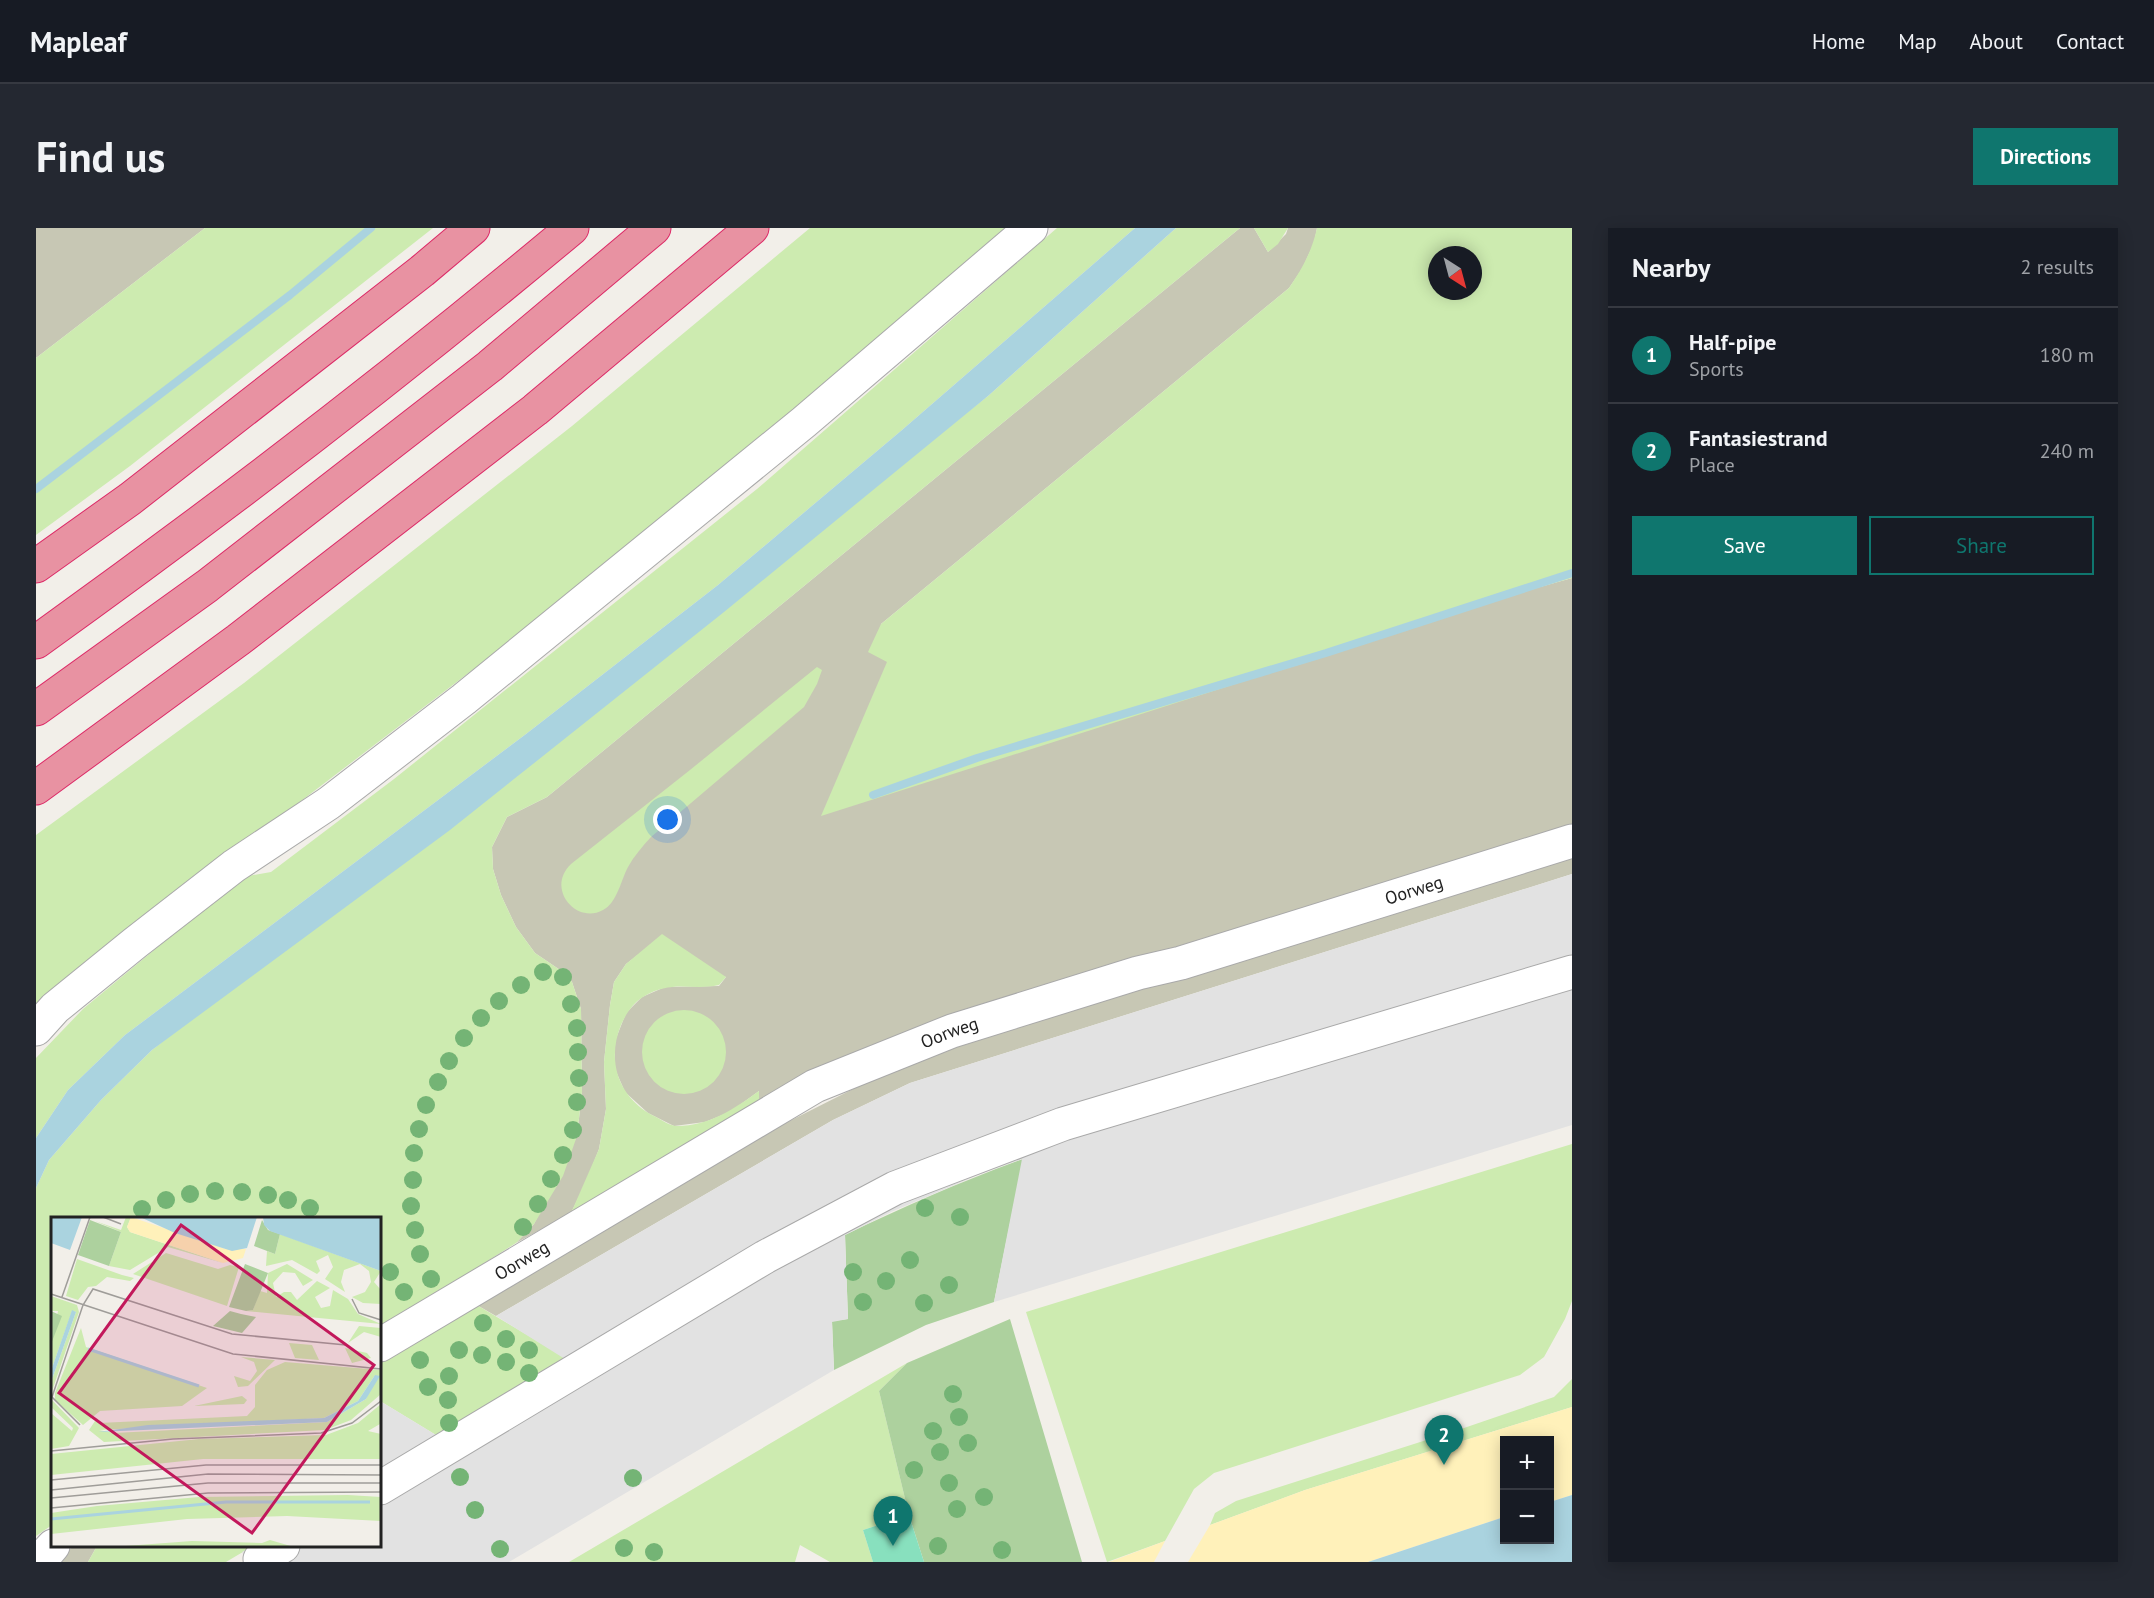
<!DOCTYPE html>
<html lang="en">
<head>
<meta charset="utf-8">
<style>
  :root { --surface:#171b24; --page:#242831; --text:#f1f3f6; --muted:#9ea1a6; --line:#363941; --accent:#0f766e }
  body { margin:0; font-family:"PT Sans",sans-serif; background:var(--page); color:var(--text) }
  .controls { position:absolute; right:18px; bottom:18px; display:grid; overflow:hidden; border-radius:0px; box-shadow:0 3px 15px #0003 }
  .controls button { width:54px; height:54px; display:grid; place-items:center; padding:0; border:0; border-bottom:2px solid var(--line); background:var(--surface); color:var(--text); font:30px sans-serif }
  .compass { position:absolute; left:1392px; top:18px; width:54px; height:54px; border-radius:50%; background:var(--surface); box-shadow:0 3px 15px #0003; rotate:144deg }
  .you { position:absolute; left:632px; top:592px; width:21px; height:21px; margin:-15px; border:4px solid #fff; border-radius:50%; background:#1a73e8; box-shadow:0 0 0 9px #1a73e833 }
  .badge { display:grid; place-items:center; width:39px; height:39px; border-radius:50%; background:var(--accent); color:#fff; font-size:20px; font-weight:700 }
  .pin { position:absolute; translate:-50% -50px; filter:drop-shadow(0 2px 3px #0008) }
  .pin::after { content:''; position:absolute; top:32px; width:21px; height:18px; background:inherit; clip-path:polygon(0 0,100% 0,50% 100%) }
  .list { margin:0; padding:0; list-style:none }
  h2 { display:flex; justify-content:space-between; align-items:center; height:78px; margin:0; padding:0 24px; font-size:26px }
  h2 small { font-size:20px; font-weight:400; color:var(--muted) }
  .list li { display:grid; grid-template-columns:39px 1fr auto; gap:18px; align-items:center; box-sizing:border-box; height:96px; padding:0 24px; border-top:2px solid var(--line) }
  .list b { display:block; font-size:22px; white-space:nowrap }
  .list p { margin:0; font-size:20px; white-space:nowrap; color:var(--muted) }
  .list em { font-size:20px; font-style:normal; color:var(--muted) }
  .actions { display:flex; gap:12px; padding:18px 24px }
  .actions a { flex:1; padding:14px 0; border:2px solid var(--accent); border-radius:0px; text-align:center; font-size:21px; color:var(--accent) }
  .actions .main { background:var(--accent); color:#fff }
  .map { position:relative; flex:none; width:1536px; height:1334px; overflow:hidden; border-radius:0px }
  header { display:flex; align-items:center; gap:36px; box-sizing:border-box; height:84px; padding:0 30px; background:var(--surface); border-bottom:2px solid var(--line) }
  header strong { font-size:28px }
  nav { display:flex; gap:33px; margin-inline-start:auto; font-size:21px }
  .intro { display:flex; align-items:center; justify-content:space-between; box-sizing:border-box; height:144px; padding:0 36px }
  h1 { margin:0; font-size:42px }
  .button { padding:15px 27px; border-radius:0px; background:var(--accent); color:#fff; font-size:21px; font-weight:700 }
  main { display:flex; gap:36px; padding:0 36px }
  aside { flex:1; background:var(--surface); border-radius:0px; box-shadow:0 3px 15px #0003 }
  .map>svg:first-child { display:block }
</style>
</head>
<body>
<header>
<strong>Mapleaf</strong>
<nav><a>Home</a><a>Map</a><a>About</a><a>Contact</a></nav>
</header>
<div class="intro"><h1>Find us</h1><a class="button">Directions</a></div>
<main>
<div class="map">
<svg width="1536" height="1334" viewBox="0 0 1536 1334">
  <rect width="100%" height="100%" fill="#f2efe9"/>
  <path fill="#c7c7b4" d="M0,0H169L0,130Z
    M1204,0H1218L1232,24L1250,6L1252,0H1281L1278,15L1266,41L1253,60L845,396L1504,359L1536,350V598L723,874V863L694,884L669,894L638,898L612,885L589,864L579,841V813L590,785L606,769L629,759L683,758L690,749L603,726L590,736L578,754L574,777L568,834L570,881L563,921L550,954L535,985L480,1015L498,996L541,908L546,864L545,781L536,754L527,744L499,725L480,699L465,667L457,641L456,619L471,589L511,569Z
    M1536,627V646L874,855L797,892L460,1088L439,1076L722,909L817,861L881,833L948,808Z
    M38,1318H61L52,1334H18Z"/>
  <path fill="#cdebb0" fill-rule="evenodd" d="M169,0H397L94,238L0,307V130Z
    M774,0H971L634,291L184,635L0,778V607L208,455L536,198Z
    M1021,0H1099L866,202L682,357L490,506L89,807L32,862L0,910V830L47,781L206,649L235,644L358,551L721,261Z
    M1140,0H1204L511,569L471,589L456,619L457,641L465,667L480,699L499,725L527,744L536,754L545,781L546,864L541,908L527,948L498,996L480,1015L344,1101V990H16V1297L0,1308V960L13,932L65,872L116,822L952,168Z
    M1218,0H1252L1242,16L1232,24Z
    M1281,0H1536V350L1504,359L785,588L851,434L832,424L845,396L1253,60C1266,41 1276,23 1281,0ZM1401,27H1437V63H1401Z
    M781,439L786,442L781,456L768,479L615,609C606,619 598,628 592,639C585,652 581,675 567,682C541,697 509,661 535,636L654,542Z
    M626,706L690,749L683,757C655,763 636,751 607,769C597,775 590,786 585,797C570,834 583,871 620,889C626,892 634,898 641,898C673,898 698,881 723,863V874L535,985L563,921L570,881L568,834L574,777L578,754L590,736Z
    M606 824a42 42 0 1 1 84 0a42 42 0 1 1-84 0Z
    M1536,916V1073L1529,1091L1508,1129L1484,1147L1178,1245L1158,1261L1129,1313L1071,1334L990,1084Z
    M439,1076L530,1130L400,1207L344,1173V1133Z
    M871,1135L843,1163L873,1287L827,1302L837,1334H794L764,1317L759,1334H533Z
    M1536,1151V1179L1269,1262L1174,1297L1179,1285L1200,1273L1428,1200L1518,1169Z
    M61,1318H217L190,1334H52Z"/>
  <path fill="#add19e" d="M987,931L958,1074L890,1097L798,1142L796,1093L812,1091L809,1007C867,979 926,953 987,931Z
    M974,1091L1046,1334H888L873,1287L843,1163L871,1135Z"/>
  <path fill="#fff1ba" d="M1536,1179V1267L1514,1274V1212H1468V1289L1332,1334H1152L1174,1297L1269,1262Z
    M1129,1313L1118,1334H1072H1073Z"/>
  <path fill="#88e0be" d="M873,1287L888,1334H837L827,1302Z"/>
  <path fill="#e2e2e2" d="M1536,646V897L958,1074L986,931L942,947L855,984L809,1007L812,1091L796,1094L798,1142L473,1334H212L206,1324L217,1318H344V1173L400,1207L529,1131L460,1088L797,892L874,855Z"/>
  <path fill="#aad3df" d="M1099,0H1140L952,168L688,384L414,602L116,822L65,872L13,932L0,960V910L32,862L89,807L490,506L682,357L866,202Z
    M1536,1267V1334H1332L1468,1289V1312H1514V1274Z"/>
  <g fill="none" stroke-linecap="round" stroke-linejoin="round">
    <path stroke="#aad3df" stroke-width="8" d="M0,261L254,67L335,0
      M837,567L941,530L1290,425L1536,345"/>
    <g stroke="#a9a9a9" stroke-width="35">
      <g id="minor">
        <path d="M0,801L19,780L99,715L198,638L293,575L428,471L768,194L995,0"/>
        <path id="s1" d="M344,1117L779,858L916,803L1102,745L1145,735L1536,613"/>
        <path d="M344,1260L729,1029L859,960L1027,896L1536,744"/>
        <path d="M224,1331L247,1318"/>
        <path d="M3,1334L17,1318"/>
      </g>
    </g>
    <g stroke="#dc2a67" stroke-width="35">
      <path id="highway" d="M0,338L94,271L386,43L437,0
        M0,414C184,282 363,145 536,0
        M0,481L171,358L454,138L618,0
        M0,560L202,412L499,182L716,0"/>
    </g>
    <use href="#minor" stroke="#fff" stroke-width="33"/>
    <use href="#highway" stroke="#e892a2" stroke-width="33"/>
  </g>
  <g fill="#74b475">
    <circle cx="507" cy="744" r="9"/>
    <circle cx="527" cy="749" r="9"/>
    <circle cx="485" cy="757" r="9"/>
    <circle cx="463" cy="773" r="9"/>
    <circle cx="535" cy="776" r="9"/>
    <circle cx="445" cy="790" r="9"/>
    <circle cx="541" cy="800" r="9"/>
    <circle cx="428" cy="810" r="9"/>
    <circle cx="542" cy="824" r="9"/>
    <circle cx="413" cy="833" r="9"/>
    <circle cx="543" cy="850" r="9"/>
    <circle cx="402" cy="854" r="9"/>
    <circle cx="541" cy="874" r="9"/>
    <circle cx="390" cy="877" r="9"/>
    <circle cx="383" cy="901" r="9"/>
    <circle cx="537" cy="902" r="9"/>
    <circle cx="378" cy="925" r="9"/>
    <circle cx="527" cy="927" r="9"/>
    <circle cx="515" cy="951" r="9"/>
    <circle cx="377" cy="952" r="9"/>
    <circle cx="179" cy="963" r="9"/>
    <circle cx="206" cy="964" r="9"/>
    <circle cx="154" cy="966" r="9"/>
    <circle cx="232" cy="967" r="9"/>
    <circle cx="130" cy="972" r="9"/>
    <circle cx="252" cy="972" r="9"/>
    <circle cx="502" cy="976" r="9"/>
    <circle cx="375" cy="978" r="9"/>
    <circle cx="274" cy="980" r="9"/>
    <circle cx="889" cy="980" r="9"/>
    <circle cx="106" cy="981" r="9"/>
    <circle cx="924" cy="989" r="9"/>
    <circle cx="487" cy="999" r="9"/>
    <circle cx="379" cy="1002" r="9"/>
    <circle cx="384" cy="1026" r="9"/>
    <circle cx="874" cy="1032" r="9"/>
    <circle cx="354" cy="1044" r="9"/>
    <circle cx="817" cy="1044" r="9"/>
    <circle cx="395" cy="1051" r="9"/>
    <circle cx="850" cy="1053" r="9"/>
    <circle cx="913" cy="1057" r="9"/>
    <circle cx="368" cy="1064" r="9"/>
    <circle cx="827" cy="1074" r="9"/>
    <circle cx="888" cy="1075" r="9"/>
    <circle cx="447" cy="1095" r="9"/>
    <circle cx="470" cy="1111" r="9"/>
    <circle cx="423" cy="1122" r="9"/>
    <circle cx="493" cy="1122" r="9"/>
    <circle cx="446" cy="1127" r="9"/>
    <circle cx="384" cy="1132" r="9"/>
    <circle cx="470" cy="1134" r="9"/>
    <circle cx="493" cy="1145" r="9"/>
    <circle cx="413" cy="1148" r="9"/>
    <circle cx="392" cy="1159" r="9"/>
    <circle cx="917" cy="1166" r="9"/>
    <circle cx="412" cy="1172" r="9"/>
    <circle cx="923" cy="1189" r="9"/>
    <circle cx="413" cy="1195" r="9"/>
    <circle cx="897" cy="1203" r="9"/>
    <circle cx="932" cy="1215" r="9"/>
    <circle cx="904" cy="1224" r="9"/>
    <circle cx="878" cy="1242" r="9"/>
    <circle cx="424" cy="1249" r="9"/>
    <circle cx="597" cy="1250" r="9"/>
    <circle cx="913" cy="1255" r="9"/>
    <circle cx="948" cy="1269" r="9"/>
    <circle cx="921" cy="1281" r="9"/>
    <circle cx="439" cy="1282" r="9"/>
    <circle cx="902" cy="1318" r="9"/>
    <circle cx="588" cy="1320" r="9"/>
    <circle cx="464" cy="1321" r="9"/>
    <circle cx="966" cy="1322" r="9"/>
    <circle cx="618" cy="1324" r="9"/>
  </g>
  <g text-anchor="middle" stroke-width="6" stroke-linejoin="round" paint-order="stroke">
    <g font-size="18" fill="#222" stroke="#fff">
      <text dy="6" stroke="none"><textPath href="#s1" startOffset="1137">Oorweg</textPath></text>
      <text dy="6" stroke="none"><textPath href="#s1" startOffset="651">Oorweg</textPath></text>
      <text dy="6" stroke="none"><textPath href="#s1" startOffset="165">Oorweg</textPath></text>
    </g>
  </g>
  <g transform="translate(15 989)">
    <rect width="330" height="330" fill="#f2efe9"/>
    <path d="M75,0H80L76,10L79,15L172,46L117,30L79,53L58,49L70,15L44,4L70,13ZM229,17L330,54L323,65L330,73V87L312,86L301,80L314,75L320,65L318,54L309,47L293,53L290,65L294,75L274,62L282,50L277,38L265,44L269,54L266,57L241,43L215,49L216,34L224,37ZM115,36L167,52L179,48L188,50L176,89L82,57ZM26,42L71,58L83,61L79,64L56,60L45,69L37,70L27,83L15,79ZM236,47L262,63L252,69L244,56L232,55L222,66L225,80L233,75H240L246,83L266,64L279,71L264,80L270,91L279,89L282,73L297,82L307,97L330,107L195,94L202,93L209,74L216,76L217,56ZM0,79L26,88L28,95L0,177V165L25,95L21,94L0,154V126L7,94H0ZM308,109L330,111V120L313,115L297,126ZM30,111L35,130L156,171L131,189L49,194L32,208L4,183V176ZM238,126L261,128L268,143L244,141ZM294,131L316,136L320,141L301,146ZM190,140L224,143L197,169L187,170L183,159L199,164L206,154L203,145ZM234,145L330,153V177L300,203L274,213L53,225L38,213L46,201L48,206L196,199L204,190V168L216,153ZM324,158L315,182L276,205L63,216L48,213L273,201L307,184ZM191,179L196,183L193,187L143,189ZM0,182L28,211L18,229L0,232V196L21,214L22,211L0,190ZM330,187L329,207L317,214L330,217V242H152L0,258V237L148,222L275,218L307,206ZM297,278L330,280V304L236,299L136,302L0,317V296L46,289L148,280ZM219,323L243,330H61L141,324L211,326Z" fill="#cdebb0" fill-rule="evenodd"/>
    <path d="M39,3L70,15L58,49L27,38ZM211,3L217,13L229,17L224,37L203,29ZM194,47L217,56L202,93L195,94L178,90ZM0,94L11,99L0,127ZM179,94L190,97L205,100L191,116L162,109Z" fill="#add19e"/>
    <path d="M80,0L175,32H195L192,41L172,46L79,15L76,10Z" fill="#fff1ba"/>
    <path d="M0,0H31L19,33L0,26ZM89,0H206L196,31L181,34L124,16ZM212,0H330V54L219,14L213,8ZM21,93L25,95L0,165V154ZM324,158L329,159L315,182L276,205L47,215L97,208L273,201L307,184Z" fill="#aad3df"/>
    <path fill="none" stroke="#aad3df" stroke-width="3" d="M37,132L148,169M0,302L175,285H319"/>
    <path fill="none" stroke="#9f9d99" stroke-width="1.5" d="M52,0L70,7M0,77L182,137L330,152M11,80L39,0M301,82L308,96L330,103M29,208L1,180L32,88L42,72L181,117L295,128M0,234L122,222L270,216L301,206L330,184M0,263L155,248H330M0,273L157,257L330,258M0,281L157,266H330M0,291L157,276L330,275"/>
    <path fill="#c2185b" fill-opacity="0.15" stroke="#c2185b" stroke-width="3" d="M130,8L323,148L201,316L8,176Z"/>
    <rect width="330" height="330" fill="none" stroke="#222" stroke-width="3"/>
  </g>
</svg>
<div class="controls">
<button>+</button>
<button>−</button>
</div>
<svg class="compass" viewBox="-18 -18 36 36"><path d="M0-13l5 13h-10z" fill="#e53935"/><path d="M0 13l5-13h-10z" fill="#9ea1a6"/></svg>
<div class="you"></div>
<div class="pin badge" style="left:857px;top:1318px">1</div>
<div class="pin badge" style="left:1408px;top:1237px">2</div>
</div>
<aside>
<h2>Nearby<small>2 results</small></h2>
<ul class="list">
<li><span class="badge">1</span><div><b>Half-pipe</b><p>Sports</p></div><em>180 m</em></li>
<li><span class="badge">2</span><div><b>Fantasiestrand</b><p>Place</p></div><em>240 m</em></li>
</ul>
<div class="actions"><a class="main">Save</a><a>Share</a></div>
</aside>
</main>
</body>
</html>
